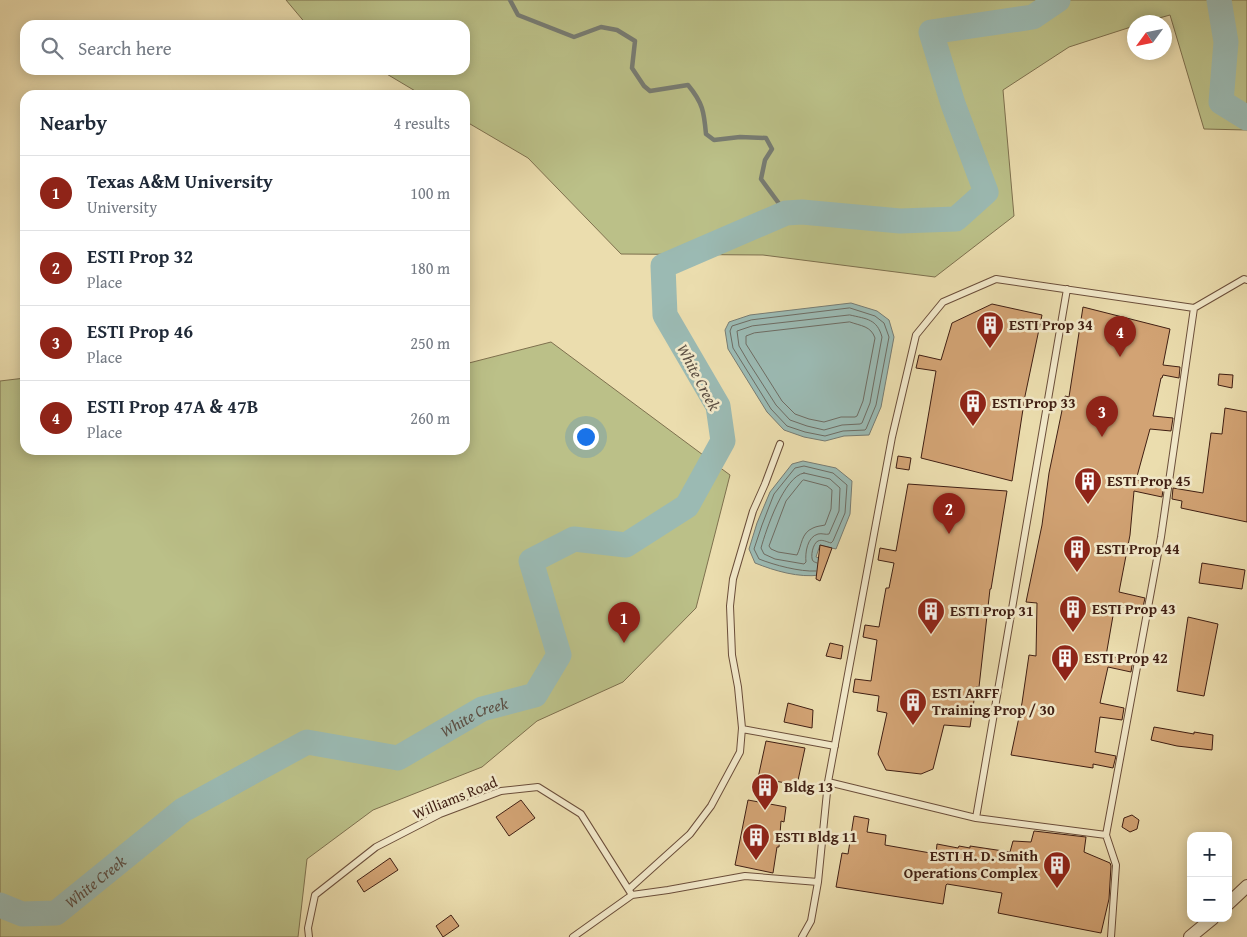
<!DOCTYPE html>
<html lang="en">
<head>
<meta charset="utf-8">
<style>
  :root { --surface:#fff; --page:#f2f2f3; --text:#1f2937; --muted:#747a83; --line:#e0e1e3; --accent:#8f2418 }
  body { margin:0; font-family:"Gentium Book Plus",serif; background:var(--page); color:var(--text) }
  .controls { position:absolute; right:15px; bottom:15px; display:grid; overflow:hidden; border-radius:10px; box-shadow:0 2px 12px #0003 }
  .controls button { width:45px; height:45px; display:grid; place-items:center; padding:0; border:0; border-bottom:1px solid var(--line); background:var(--surface); color:var(--text); font:25px sans-serif }
  .compass { position:absolute; left:1127px; top:15px; width:45px; height:45px; border-radius:50%; background:var(--surface); box-shadow:0 2px 12px #0003; rotate:237deg }
  .you { position:absolute; left:585px; top:436px; width:18px; height:18px; margin:-12px; border:4px solid #fff; border-radius:50%; background:#1a73e8; box-shadow:0 0 0 8px #1a73e833 }
  .badge { display:grid; place-items:center; width:32px; height:32px; border-radius:50%; background:var(--accent); color:#fff; font-size:16px; font-weight:700 }
  .pin { position:absolute; translate:-50% -41px; filter:drop-shadow(0 1px 2px #0008) }
  .pin::after { content:''; position:absolute; top:26px; width:18px; height:15px; background:inherit; clip-path:polygon(0 0,100% 0,50% 100%) }
  .list { margin:0; padding:0; list-style:none }
  h2 { display:flex; justify-content:space-between; align-items:center; height:65px; margin:0; padding:0 20px; font-size:21px }
  h2 small { font-size:16px; font-weight:400; color:var(--muted) }
  .list li { display:grid; grid-template-columns:32px 1fr auto; gap:15px; align-items:center; box-sizing:border-box; height:75px; padding:0 20px; border-top:1px solid var(--line) }
  .list b { display:block; font-size:19px; white-space:nowrap }
  .list p { margin:0; font-size:16px; white-space:nowrap; color:var(--muted) }
  .list em { font-size:16px; font-style:normal; color:var(--muted) }
  .icon { flex:none; width:28px; height:28px; fill:none; stroke:currentColor; stroke-width:2; stroke-linecap:round; stroke-linejoin:round }
  .map { position:relative; flex:none; width:1247px; height:937px; overflow:hidden }
  .search { position:absolute; background:var(--surface); box-shadow:0 2px 12px #0003; left:20px; top:20px; width:450px; height:55px; display:flex; align-items:center; gap:12px; box-sizing:border-box; padding:0 18px; border-radius:15px; color:var(--muted); font-size:19px }
  .panel { position:absolute; background:var(--surface); box-shadow:0 2px 12px #0003; left:20px; top:90px; width:450px; height:365px; border-radius:15px }
  .map>svg:first-child { display:block }
</style>
</head>
<body>
<div class="map">
<svg width="1247" height="937" viewBox="0 0 1247 937">
  <rect width="100%" height="100%" fill="#ebddae"/>
  <filter id="stains"><feTurbulence type="fractalNoise" baseFrequency=".004" numOctaves="4"/><feColorMatrix values="0 0 0 0 .2 0 0 0 0 .09 0 0 0 0 .02 0 0 0 .5 -.17"/></filter>
  <radialGradient id="worn" r=".72"><stop offset=".6" stop-color="#630" stop-opacity="0"/><stop offset="1" stop-color="#630" stop-opacity=".3"/></radialGradient>
  <path fill="#bbc088" stroke="#7e704e" d="M286,0H1247V130L1204,129L1170,15L1145,22H1134V26L1069,47L1003,90L1014,216L935,277L763,255L621,254L528,158L465,121V95H422L380,70H465V25H307Z
    M551,342L730,475L696,608L623,682L537,721L482,767L373,810L307,859L298,937H0V381L25,378V450H465V364Z"/>
  <path fill="#9bbab3" stroke="#777c73" d="M851,303L877,311L889,320L894,337L881,407L869,435L844,436L825,441L804,437L784,430L767,412L728,349L725,330L729,322L750,315Z
    M803,461L836,468L852,481L850,514L836,549L820,545L816,557L827,561L820,575C799,578 775,571 755,563L749,549L757,523L770,492L792,464Z"/>
  <g fill="none" stroke-linecap="round" stroke-linejoin="round">
    <path stroke="#6e6c63" stroke-width="1" d="M850,308L875,316L884,323L889,337L876,405L866,429L865,430L843,431L825,436L805,432L787,426L771,409L733,348L730,331L732,326L751,320Z
      M850,315C867,319 877,319 882,337L870,403L862,423L860,424L842,425L824,430L807,426L790,420L776,405L749,363L739,346L737,331L752,326Z
      M850,322C861,326 871,326 875,338L863,401L857,416L855,417H841L824,422L809,419L795,414L782,401L746,344V336L754,333Z
      M804,473L830,479L840,488L839,511L829,534C826,535 822,533 818,534C807,537 805,553 806,562L804,564L775,559L764,554L761,548C766,530 784,476 804,473Z
      M804,480L827,486L832,490L831,509L825,525C821,526 817,526 813,528C801,533 802,545 797,555L778,552L771,549L769,546L786,501L802,481Z
      M816,571C800,572 774,565 759,559L754,549L762,525L774,494L795,468L804,466L833,473L847,485L845,513L833,541L831,543C827,542 822,539 818,541C813,543 810,557 813,561C814,562 815,562 817,563"/>
    <path stroke="#777c73" stroke-width="4.5" d="M510,0L518,15L574,37L601,27L617,30L635,41L632,68L644,86L650,91L688,85C703,103 704,112 706,134L714,140L740,137L766,138L772,149L765,160L761,179L786,213"/>
    <g stroke="#9bbab3" stroke-width="25">
      <path d="M1219,0L1226,42L1221,102L1247,118"/>
      <path id="s1" d="M0,905L22,914L56,913L183,810L307,742L398,758L482,709L535,695L559,655L531,561L574,539L626,545L687,506L723,441L718,406L665,315L663,266L786,213L802,212L900,221L956,219L986,192L953,104L931,32L1033,17L1058,0"/>
    </g>
  </g>
  <path fill="#d2a374" stroke="#401f13" d="M992,304L1042,315L1025,396L1012,481L921,458L936,371L916,368L919,355L941,360L952,323Z
    M1083,307L1170,329L1163,365L1180,367L1179,378L1163,375L1162,378H1161L1153,416L1173,418L1171,431L1150,429L1136,480L1164,483L1162,497L1134,491L1130,535L1119,592L1145,598L1142,611L1117,606L1116,610H1114L1106,656L1133,659L1131,672L1108,667L1100,703L1124,708L1122,720L1100,717L1095,752L1116,756L1113,768L1093,764V768L1011,755L1022,703L1029,655L1036,656L1037,603L1026,602L1042,525L1049,473L1065,396L1069,397Z
    M1219,374L1233,375L1232,388L1218,385Z
    M1225,408L1247,412V522L1181,508L1182,501L1172,499L1173,488L1203,493L1211,433L1222,434Z
    M898,456L911,458L909,470L896,468Z
    M908,484L1007,491L991,589H990L979,687H976L970,727L944,725L933,769L921,774L886,770L878,754L887,713L877,711L879,696L853,692L855,679L871,681L877,640L863,637L865,625L879,627L886,588H889L894,563L878,560L880,548L896,551Z
    M820,545L832,548L820,581L816,579Z
    M1202,563L1245,570L1242,589L1199,583Z
    M1188,617L1218,624L1204,696L1177,691Z
    M830,643L843,646L841,659L826,656Z
    M788,703L813,710L812,728L784,722Z
    M1154,727L1194,734V732L1213,735L1212,750L1177,746L1151,740Z
    M766,741L805,748L797,785L758,778Z
    M521,800L535,818L509,836L496,817Z
    M748,800L786,807L784,822L781,821L779,847H777L773,873L735,865Z
    M1132,815L1139,820L1137,829L1130,832L1122,827L1124,818Z
    M854,816L869,819L867,832L886,835L885,845L936,854L937,844L958,848L959,846L970,848V846L1010,852L1013,841L1031,842L1034,831L1086,837L1084,852L1110,863L1111,866L1109,899L1101,933L998,913L1002,893L947,884L946,885L943,904L836,887L842,853L848,854Z
    M390,858L398,870L364,892L357,881Z
    M451,915L459,926L443,937L436,926Z"/>
  <g fill="none" stroke-linecap="round" stroke-linejoin="round">
    <g stroke="#6b4e3a" stroke-width="8">
      <path id="service" d="M1194,308L1244,279L1247,280
        M742,729L835,746
        M828,782L976,818L1106,835
        M976,818L1067,289
        M629,889L690,834L711,806L740,752L742,728L738,687L732,655L730,606L733,579L753,511L765,484L780,444
        M632,895L668,890L745,876L818,882
        M309,937L308,928L315,895L376,847L440,814L501,791L538,787L581,814L632,895L573,937
        M802,937L811,921L818,882L828,782L892,437L916,335L943,302L996,279L1194,308L1161,537L1106,835L1116,865L1111,937"/>
    </g>
    <g stroke="#6b4e3a" stroke-width="14">
      <path id="minor" d="M1228,904L1247,886
        M1190,937L1213,918"/>
    </g>
    <use href="#service" stroke="#f2e9ca" stroke-width="6"/>
    <use href="#minor" stroke="#f2e9ca" stroke-width="12"/>
  </g>
  <defs>
    <g id="building-pin" transform="scale(1.4375)"><path d="M0 17L-7.5 6A9.5 9.5 0 1 1 7.5 6Z" fill="#8f2418" stroke="#f2e9ca"/><path d="M-4-6H4V6H1V3H-1V6H-4ZM-2.5-4.3h1.7v1.8h-1.7ZM.8-4.3h1.7v1.8H.8ZM-2.5-1h1.7V.8h-1.7ZM.8-1h1.7V.8H.8Z" fill="#fff"/></g>
  </defs>
  <g fill-rule="evenodd">
    <use href="#building-pin" x="990" y="325"/>
    <use href="#building-pin" x="973" y="403"/>
    <use href="#building-pin" x="1088" y="481"/>
    <use href="#building-pin" x="1077" y="549"/>
    <use href="#building-pin" x="1073" y="609"/>
    <use href="#building-pin" x="931" y="611"/>
    <use href="#building-pin" x="1065" y="658"/>
    <use href="#building-pin" x="913" y="702"/>
    <use href="#building-pin" x="765" y="787"/>
    <use href="#building-pin" x="756" y="837"/>
    <use href="#building-pin" x="1057" y="865"/>
  </g>
  <g text-anchor="middle" stroke-width="5" stroke-linejoin="round" paint-order="stroke">
    <g font-size="15" font-weight="bold" fill="#401f13" stroke="#f2e9ca" text-anchor="start">
      <text x="1009" y="330">ESTI Prop 34</text>
      <text x="992" y="408">ESTI Prop 33</text>
      <text x="1107" y="486">ESTI Prop 45</text>
      <text x="1096" y="554">ESTI Prop 44</text>
      <text x="1092" y="614">ESTI Prop 43</text>
      <text x="950" y="616">ESTI Prop 31</text>
      <text x="1084" y="663">ESTI Prop 42</text>
      <text x="932" y="698">ESTI ARFF<tspan x="932" dy="17">Training Prop / 30</tspan></text>
      <text x="784" y="792">Bldg 13</text>
      <text x="775" y="842">ESTI Bldg 11</text>
      <text x="1038" y="861" text-anchor="end">ESTI H. D. Smith<tspan x="1038" dy="17">Operations Complex</tspan></text>
    </g>
    <g font-size="15" fill="#401f13" stroke="#f2e9ca">
      <text transform="translate(455 798) rotate(-22)" y="5">Williams Road</text>
    </g>
    <g font-size="16" font-style="italic" fill="#5b4e43" stroke="#f2e9ca">
      <text transform="translate(699 377) rotate(62)" y="6">White Creek</text>
      <text dy="6" stroke="none"><textPath href="#s1" startOffset="542">White Creek</textPath></text>
      <text dy="6" stroke="none"><textPath href="#s1" startOffset="108">White Creek</textPath></text>
    </g>
  </g>
  <rect width="100%" height="100%" filter="url(#stains)"/>
  <rect width="100%" height="100%" fill="url(#worn)"/>
</svg>
<div class="controls">
<button>+</button>
<button>−</button>
</div>
<svg class="compass" viewBox="-18 -18 36 36"><path d="M0-13l5 13h-10z" fill="#e53935"/><path d="M0 13l5-13h-10z" fill="#747a83"/></svg>
<div class="you"></div>
<div class="pin badge" style="left:624px;top:643px">1</div>
<div class="pin badge" style="left:949px;top:534px">2</div>
<div class="pin badge" style="left:1102px;top:437px">3</div>
<div class="pin badge" style="left:1120px;top:357px">4</div>
<div class="search"><svg class="icon" aria-label="search" viewBox="0 0 24 24"><circle cx="10" cy="10" r="6"/><path d="M15 15l6 6"/></svg>Search here</div>
<section class="panel">
<h2>Nearby<small>4 results</small></h2>
<ul class="list">
<li><span class="badge">1</span><div><b>Texas A&amp;M University</b><p>University</p></div><em>100 m</em></li>
<li><span class="badge">2</span><div><b>ESTI Prop 32</b><p>Place</p></div><em>180 m</em></li>
<li><span class="badge">3</span><div><b>ESTI Prop 46</b><p>Place</p></div><em>250 m</em></li>
<li><span class="badge">4</span><div><b>ESTI Prop 47A &amp; 47B</b><p>Place</p></div><em>260 m</em></li>
</ul>
</section>
</div>
</body>
</html>
